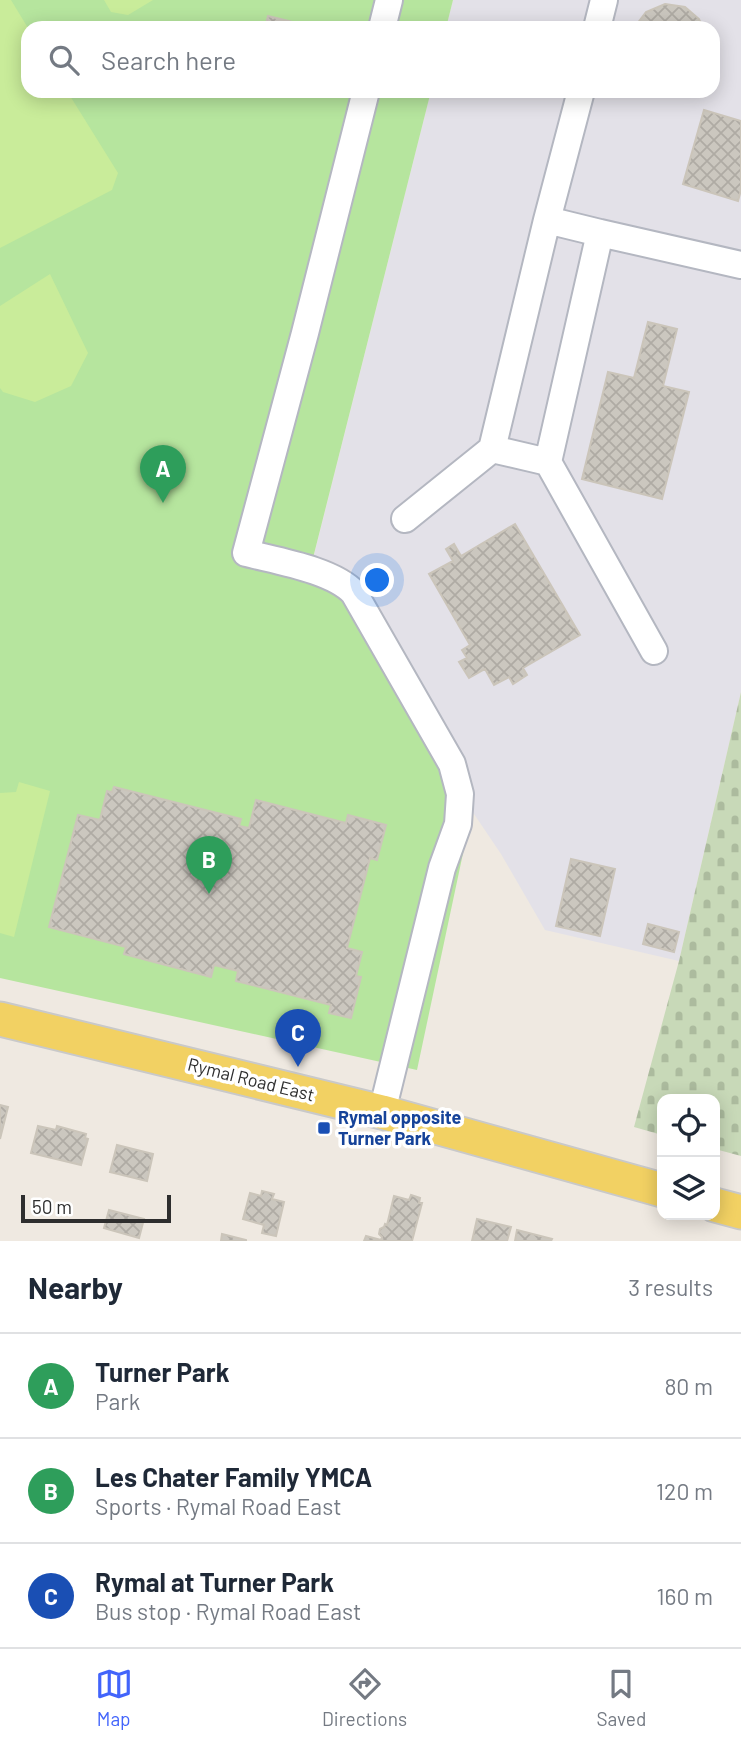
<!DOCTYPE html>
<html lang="en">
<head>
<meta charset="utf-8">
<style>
  :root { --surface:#fff; --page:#f2f2f3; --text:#1f2937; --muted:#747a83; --line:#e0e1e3; --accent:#4264fb }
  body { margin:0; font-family:Barlow,sans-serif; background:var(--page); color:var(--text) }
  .controls { position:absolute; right:21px; bottom:21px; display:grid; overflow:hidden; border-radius:14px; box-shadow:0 4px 18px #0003 }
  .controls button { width:63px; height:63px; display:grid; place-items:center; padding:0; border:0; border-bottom:2px solid var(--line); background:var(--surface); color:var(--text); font:35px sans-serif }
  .scale { position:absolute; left:21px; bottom:18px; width:150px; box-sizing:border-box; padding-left:7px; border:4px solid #2e2e2e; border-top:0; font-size:19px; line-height:24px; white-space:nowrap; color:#2e2e2e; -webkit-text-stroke:5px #fff; paint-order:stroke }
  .you { position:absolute; left:378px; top:581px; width:24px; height:24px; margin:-18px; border:5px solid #fff; border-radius:50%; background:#1a73e8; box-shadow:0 0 0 10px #1a73e833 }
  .badge { display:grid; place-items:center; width:46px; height:46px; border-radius:50%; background:var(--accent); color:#fff; font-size:23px; font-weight:700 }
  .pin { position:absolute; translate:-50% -58px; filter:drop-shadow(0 2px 4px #0008) }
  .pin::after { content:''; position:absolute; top:37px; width:24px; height:21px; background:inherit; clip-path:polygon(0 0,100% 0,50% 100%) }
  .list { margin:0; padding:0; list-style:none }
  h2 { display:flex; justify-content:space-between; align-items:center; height:91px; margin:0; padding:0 28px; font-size:30px }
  h2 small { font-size:23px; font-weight:400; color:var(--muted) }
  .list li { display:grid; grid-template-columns:46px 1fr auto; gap:21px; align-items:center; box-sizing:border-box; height:105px; padding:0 28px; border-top:2px solid var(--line) }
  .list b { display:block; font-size:26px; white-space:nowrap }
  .list p { margin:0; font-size:23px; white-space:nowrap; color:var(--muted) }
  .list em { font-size:23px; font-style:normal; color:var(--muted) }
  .icon { flex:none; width:38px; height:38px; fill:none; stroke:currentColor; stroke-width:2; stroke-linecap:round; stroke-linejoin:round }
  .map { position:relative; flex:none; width:741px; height:1241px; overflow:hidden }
  .search { position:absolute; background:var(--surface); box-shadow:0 4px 18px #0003; left:21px; right:21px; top:21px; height:77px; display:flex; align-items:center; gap:18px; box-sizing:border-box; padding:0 24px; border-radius:21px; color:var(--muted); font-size:26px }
  .sheet { height:406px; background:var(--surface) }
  nav { display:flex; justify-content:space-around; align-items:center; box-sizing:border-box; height:98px; border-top:2px solid var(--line); background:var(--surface); font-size:19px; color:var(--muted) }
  nav a { display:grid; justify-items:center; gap:4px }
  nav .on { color:var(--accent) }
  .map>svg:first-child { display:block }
</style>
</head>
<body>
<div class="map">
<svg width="741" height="1241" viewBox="0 0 741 1241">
  <defs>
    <pattern id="cemetery-stones" width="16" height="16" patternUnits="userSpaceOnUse" patternTransform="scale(1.75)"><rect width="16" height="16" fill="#c8d9b8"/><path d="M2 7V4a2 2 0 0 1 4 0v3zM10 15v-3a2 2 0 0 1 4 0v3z" fill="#acbb9e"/></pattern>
    <pattern id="building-cross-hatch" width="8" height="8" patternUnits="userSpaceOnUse" patternTransform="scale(1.75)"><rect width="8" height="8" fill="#cbc7bf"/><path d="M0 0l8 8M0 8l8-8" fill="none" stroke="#afaba4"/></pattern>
  </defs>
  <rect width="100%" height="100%" fill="#efe9e1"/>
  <path fill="#e3e1e8" d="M453,0H741V692L679,961L545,930L501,854L472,811L313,559L431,91H713V28H446Z"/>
  <path fill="url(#cemetery-stones)" d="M741,692V1156L715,1149V1099H662V1135L634,1127L679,961Z"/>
  <path fill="#b6e59e" d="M0,0H453L446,28H28V91H431L313,558L360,578L463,757L472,811L417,1070L0,978Z"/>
  <path fill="#c9ec9a" d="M0,0H11L28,28V91H67L118,173L112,190L0,248Z
    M104,0H153L128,15L111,12Z
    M50,274L88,353L71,386L35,402L3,392L0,388V306Z
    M19,782L50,791L14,937L0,933V793L16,792Z"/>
  <path fill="url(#building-cross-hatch)" stroke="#cbc5ba" stroke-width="2" d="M665,4L685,7L699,19L703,28H634L646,12Z
    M268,16L301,24L300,28H265Z
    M704,110L741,121V190L738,201L683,184Z
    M648,322L677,329L663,386L689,392L662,499L582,479L608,372L634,378Z
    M515,524L580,635L523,668L527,675L513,684L509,677L494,685L485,669L469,678L459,662L467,658L462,650L470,645L429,574L453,561L446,549L454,544L461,556Z
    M114,787L241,819L239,826L249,828L256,800L346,823L348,815L386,825L377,860L370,858L347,948L362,952L356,976L361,977L351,1018L329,1013L331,1005L236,981L238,971L214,965L211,977L124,954L126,947L49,927L78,815L100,820L107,791L112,792Z
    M571,859L615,869L600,936L556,926Z
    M648,924L679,932L674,952L643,944Z
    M0,1105L8,1107L0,1139Z
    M38,1126L56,1130L57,1126L86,1134L85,1138L88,1139L81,1165L31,1153Z
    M117,1145L153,1154L147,1181L110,1172Z
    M262,1191L274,1194L272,1199L284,1202L276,1236L262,1233L264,1225L243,1219L250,1193L261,1196Z
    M411,1195L420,1198L419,1203H422L412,1241H364L366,1236L381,1240L382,1237L379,1234L380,1229L384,1227L385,1224L387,1225L394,1196L409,1200Z
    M109,1210L144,1219L139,1238L104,1228Z
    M477,1219L511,1227L507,1241H472Z
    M517,1230L552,1239L551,1241H515Z
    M222,1234L246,1240V1241H221Z"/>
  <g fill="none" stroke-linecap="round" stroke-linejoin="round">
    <g stroke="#b4b7c1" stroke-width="30">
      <path id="minor" d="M382,28L389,0
        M597,28L604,0
        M366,91L305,333L246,553C277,561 333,570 354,593L452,764L460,794L458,824L442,868L382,1112
        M547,220L581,91
        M548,462L492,449L547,220L600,233
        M405,519L492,449
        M654,651L548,462L600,233L741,265"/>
    </g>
    <g stroke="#c9c9c9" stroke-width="37">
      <path id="major" d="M0,1019L382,1112L662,1190
        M715,1205L741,1212"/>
    </g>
    <use href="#minor" stroke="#fff" stroke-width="26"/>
    <use href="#major" stroke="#f2d163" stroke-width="33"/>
  </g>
  <rect fill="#1a4fb4" stroke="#fff" stroke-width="2.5" x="317" y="1121" width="14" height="14" rx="3.5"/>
  <g text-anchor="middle" stroke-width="7" stroke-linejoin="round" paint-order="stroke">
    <g font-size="18" fill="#2e2e2e" stroke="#fff">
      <text transform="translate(251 1080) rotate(14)" y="6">Rymal Road East</text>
    </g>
    <g font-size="18" font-weight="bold" fill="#164399" stroke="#fff" text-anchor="start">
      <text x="338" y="1124">Rymal opposite<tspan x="338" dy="21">Turner Park</tspan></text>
    </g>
  </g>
</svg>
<div class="controls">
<button><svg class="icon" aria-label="locate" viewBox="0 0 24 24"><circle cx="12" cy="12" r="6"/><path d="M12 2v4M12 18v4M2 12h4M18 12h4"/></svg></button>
<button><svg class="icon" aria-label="layers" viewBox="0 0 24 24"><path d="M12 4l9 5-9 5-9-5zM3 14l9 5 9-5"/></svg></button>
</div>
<div class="scale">50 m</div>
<div class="you"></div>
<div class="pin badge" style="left:163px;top:503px;background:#2e9e5b">A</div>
<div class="pin badge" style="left:209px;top:894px;background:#2e9e5b">B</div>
<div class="pin badge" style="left:298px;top:1067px;background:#1a4fb4">C</div>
<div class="search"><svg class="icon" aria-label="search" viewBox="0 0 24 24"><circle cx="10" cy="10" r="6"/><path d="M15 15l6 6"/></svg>Search here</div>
</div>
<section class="sheet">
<h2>Nearby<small>3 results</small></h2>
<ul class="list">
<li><span class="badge" style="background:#2e9e5b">A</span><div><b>Turner Park</b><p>Park</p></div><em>80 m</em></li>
<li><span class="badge" style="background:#2e9e5b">B</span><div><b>Les Chater Family YMCA</b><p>Sports · Rymal Road East</p></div><em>120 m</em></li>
<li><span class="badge" style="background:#1a4fb4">C</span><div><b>Rymal at Turner Park</b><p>Bus stop · Rymal Road East</p></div><em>160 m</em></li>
</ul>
</section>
<nav>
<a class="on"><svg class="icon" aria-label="map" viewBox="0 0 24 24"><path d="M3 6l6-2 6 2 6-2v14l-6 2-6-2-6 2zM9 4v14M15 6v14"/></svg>Map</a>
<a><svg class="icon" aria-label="directions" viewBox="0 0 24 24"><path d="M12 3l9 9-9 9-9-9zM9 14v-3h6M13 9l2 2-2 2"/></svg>Directions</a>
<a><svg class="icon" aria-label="saved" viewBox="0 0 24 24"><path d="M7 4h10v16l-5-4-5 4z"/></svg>Saved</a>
</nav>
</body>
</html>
